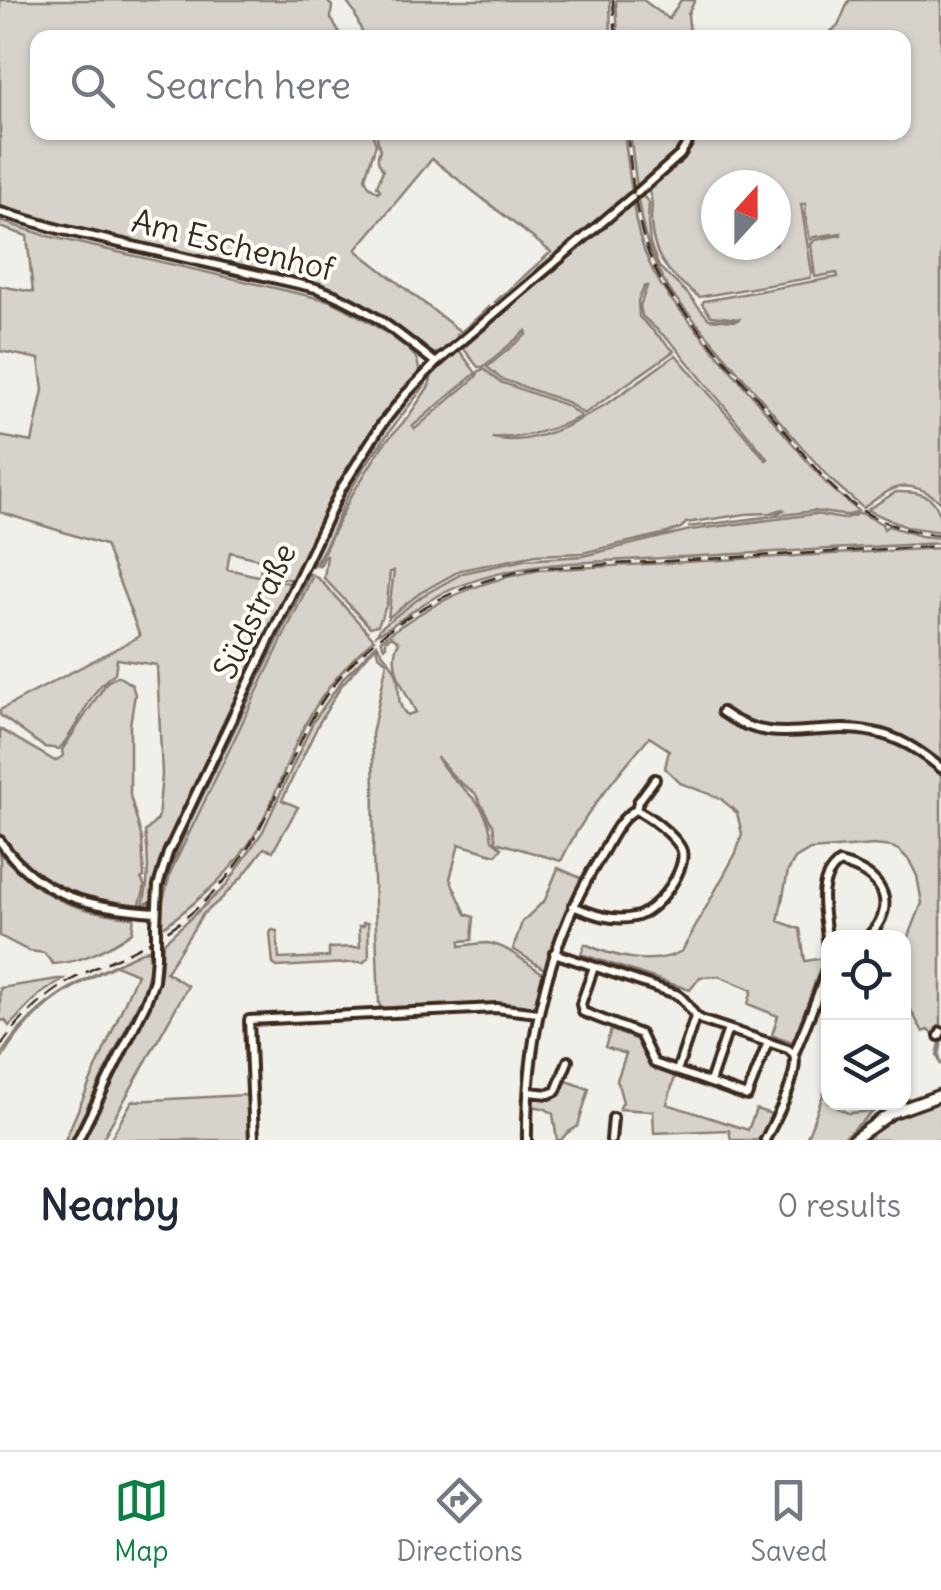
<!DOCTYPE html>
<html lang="en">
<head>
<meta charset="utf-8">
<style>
  :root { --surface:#fff; --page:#f6f6f7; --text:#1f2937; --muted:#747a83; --line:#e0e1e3; --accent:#0b8043 }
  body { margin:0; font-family:Delius,sans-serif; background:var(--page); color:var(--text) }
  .controls { position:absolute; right:30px; bottom:30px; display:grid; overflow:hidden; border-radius:20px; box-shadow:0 2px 8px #0004 }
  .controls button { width:90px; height:90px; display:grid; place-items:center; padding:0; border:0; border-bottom:2px solid var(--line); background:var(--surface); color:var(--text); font:50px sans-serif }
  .compass { position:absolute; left:701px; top:170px; width:90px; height:90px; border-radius:50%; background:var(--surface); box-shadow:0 2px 8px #0004; rotate:21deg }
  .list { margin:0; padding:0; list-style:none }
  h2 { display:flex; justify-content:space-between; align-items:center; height:130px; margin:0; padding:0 40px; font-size:42px }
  h2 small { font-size:32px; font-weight:400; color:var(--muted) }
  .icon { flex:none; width:55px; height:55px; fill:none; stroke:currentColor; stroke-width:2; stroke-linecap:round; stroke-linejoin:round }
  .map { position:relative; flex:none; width:941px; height:1140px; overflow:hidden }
  .search { position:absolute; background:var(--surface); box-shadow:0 2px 8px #0004; left:30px; right:30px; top:30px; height:110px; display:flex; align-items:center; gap:25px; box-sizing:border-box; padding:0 35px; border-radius:20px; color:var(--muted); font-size:38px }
  .sheet { height:310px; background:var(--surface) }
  nav { display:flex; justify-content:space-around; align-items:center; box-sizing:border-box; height:140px; border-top:2px solid var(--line); background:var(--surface); font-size:28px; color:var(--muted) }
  nav a { display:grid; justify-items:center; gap:5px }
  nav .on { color:var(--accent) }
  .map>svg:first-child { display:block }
</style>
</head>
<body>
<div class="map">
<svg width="941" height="1140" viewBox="0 0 941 1140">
  <rect width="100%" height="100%" fill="#f1efea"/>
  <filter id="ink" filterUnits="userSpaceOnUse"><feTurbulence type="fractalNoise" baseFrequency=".01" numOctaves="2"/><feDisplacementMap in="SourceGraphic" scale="20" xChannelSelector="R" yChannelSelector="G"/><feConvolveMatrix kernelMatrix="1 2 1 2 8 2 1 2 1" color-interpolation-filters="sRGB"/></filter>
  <g filter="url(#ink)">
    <path fill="#d7d2cc" stroke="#897e75" stroke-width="2.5" fill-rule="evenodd" d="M0,0H326L332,6L331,18L342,37L38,38V132L372,133L376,144L365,178L369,186L378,192L380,190L377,186L383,170C378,163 376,158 380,150L376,133H624L632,193L500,305L495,302L551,252L432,159L356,250L461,332L489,307L491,312L465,334L461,332L457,335L460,338C451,346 444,355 432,353L363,304L317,285L60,226L0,210Z
      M345,0H610L611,37H364L354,12Z
      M616,0H643L669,19L681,0H695L688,14L690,37H618Z
      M849,0H941V503C930,491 909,482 893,489C882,493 873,502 863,508L830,479L802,447L673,295C652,266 642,234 638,199L642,195L649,203L648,223L650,244L659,267L687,293L709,319L736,321L739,319L711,316L702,304L704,301L838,277L837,273L815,277L811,244L815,240L841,235V233L814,237L810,240L805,213L806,204H801L812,273L810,278L699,297C670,274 653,261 651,222C651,209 654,202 648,190L681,159L698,133L904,132V38L829,37L830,32L838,26ZM716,185H776V245H716Z
      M630,133H687L678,150L637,189Z
      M633,203C637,238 648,268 669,297L826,483L858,511L850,515H842L814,511L688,527L772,516L784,510L782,509L771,513L746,514L686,523L681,528L667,533L582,553L536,555L461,570L420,593L388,618L394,571L390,572L387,604L378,625L370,627L324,578L327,556H325L320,566H317L351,496L383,445L408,417L429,386L432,375L459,350L476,373L413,426L415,429L476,377L479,371L484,369L500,382L566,405L581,416C566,425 534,435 516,437C507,438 500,436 492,438C555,452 626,389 676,355L766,460L768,459L673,344L642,316L640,306L647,286L644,287L638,301L639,317L674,351L584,414L567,402L501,379L487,367L527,334L526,331L483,367H478L463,348Z
      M0,221L48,236L331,301C348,309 409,343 417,360C419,364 418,370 420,374L380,422L351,464L296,578L292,580L260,573L262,560L230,552L227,569L289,583L292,587L166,850L158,871L152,901L143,905C149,882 149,856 145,832L158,819L162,775L157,665L117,659L115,673C91,687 79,728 59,749L44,747L0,715V710L140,636L105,545L0,512V436L32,442L43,390L39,359L0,351V286L33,292L27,236L0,227Z
      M425,378L426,384C400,418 373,451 352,488C338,512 330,545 313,566L312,558C346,488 372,437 425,378Z
      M896,492C929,491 941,499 941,532L906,527L867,510Z
      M861,513L882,524L884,529L888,526L921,536L941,538V543L570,563C520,567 472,576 428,601C411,611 393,627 377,634L380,628L422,596L463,573L524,560L583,556L690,530L815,514L843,519Z
      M941,548V1046L939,1055L941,1065L937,1055L941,1039L928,1030L923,1032L904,998V949L922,903L917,876L909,860L900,851L892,847L874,845L810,850L795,859L788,871L778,921L800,929L805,961L824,958L793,1042L772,1035L778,1016L748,1004L752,990L719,976L700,977L690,990L581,954L585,944C614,957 653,967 682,951L736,853L742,834L737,813L720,798L680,783L665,768L669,750L649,737C617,775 582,816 561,861L496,842L493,826L475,793L457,780L437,757C456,792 486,793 492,840L502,848L496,855L459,844L450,879L466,914L474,917L472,940L460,941V946C469,945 478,943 487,943C507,945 524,962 541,972L544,977L536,1005L533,1008L489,1004L381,1009L379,1003L373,854L374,787L372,734L387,662L378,654L376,646L341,686L319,723L282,800L298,807L273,851L264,848L244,875L220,900L203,914L166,972L188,986L102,1140H83L155,993L161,972L163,943L226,886L263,831L313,722L344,677L377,644C382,655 392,661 396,673C402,689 394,702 407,715L416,712C405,691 386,663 399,642L392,636L386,640V646L384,647L381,640C431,602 477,581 540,570Z
      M307,574H310L192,818L169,871L159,901L160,886L170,854L302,577Z
      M313,575L320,580L374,639C349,661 327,687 310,716C289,752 278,793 258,829C235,870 199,901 162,928V904L171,871Z
      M118,676L132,685L135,694L130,725V795L142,839L144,877L141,879C149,889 140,896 140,906L101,902L70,894L48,884L9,849L0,837V729L55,761L63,756L62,750L107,682Z
      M0,853C39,898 76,912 134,917L132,932C110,948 80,963 53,964L44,953L29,951L0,936Z
      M558,868L583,879L566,916L546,970L513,949L522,922L545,900Z
      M363,923H368L369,957L364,962L277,967L273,964L270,933L272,930L277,931L279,959L329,957V948L360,947L359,926H363Z
      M148,949L151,964L144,992L71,1140H65L137,974L116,965C65,989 28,1012 0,1062V1056C40,994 86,979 148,949Z
      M58,979H63L39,995L9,1026L5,1020L0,1021V988Z
      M611,1030L643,1042L651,1064L676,1073L667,1104L748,1130L756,1109L774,1115L759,1140H731L729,1130L654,1133L653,1111L619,1109L623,1102L617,1080L626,1054L605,1047Z
      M564,1080L589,1089L578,1126L567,1133L561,1140H557L553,1114L546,1109L533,1106V1095L558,1092Z
      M828,1082V1102L840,1103L838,1108L848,1113L874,1111L841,1140H806Z
      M245,1095L248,1098L250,1140H110L132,1101Z
      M941,1098V1140H858L893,1115Z"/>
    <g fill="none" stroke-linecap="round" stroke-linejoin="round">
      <g stroke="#3b2a1e" stroke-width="14">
        <path id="minor" d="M637,193L680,155L694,132
          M0,212L59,229L316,288C366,305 395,331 436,363
          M722,712C774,750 818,720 873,732C900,737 920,751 941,768
          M0,841C38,897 93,908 156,912
          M573,906C592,914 614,922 634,917C654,914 687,872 682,851C678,838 648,815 636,810
          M156,924L158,886L168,853L341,489L382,424L406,394L436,363L632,197
          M554,953L676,994C688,1000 689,1013 701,1020L788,1049L794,1054
          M594,967L581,1004L583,1012L640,1034L654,1063L747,1096L768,1042
          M939,1036L941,1032
          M677,1071L695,1017
          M710,1082L728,1029
          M529,1092L549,1094L556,1091L568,1061
          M78,1140L145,1005L154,980L156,956
          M254,1140L249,1020L496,1008L538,1013
          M527,1140C526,1038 549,939 603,852C611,838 621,816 636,810L638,802L655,779
          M611,1140L613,1118
          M765,1140C775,1120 800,1075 794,1054C804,1029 821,991 827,966C834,933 807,887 839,863C880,873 902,902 867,938"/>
      </g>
      <g stroke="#3b2a1e" stroke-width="16">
        <path id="major" d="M853,1140L891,1113L941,1095"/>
      </g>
      <use href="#minor" stroke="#fdfcf7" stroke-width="6"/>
      <use href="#major" stroke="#fdfcf7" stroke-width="9"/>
      <path stroke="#3b2a1e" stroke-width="2.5" stroke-dasharray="15 8" stroke-linecap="butt" d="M613,0L616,38
        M627,132C634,191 636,247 671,296C708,340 744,383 781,426C805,455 829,490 861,510C885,525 913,533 941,535
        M0,1047C17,1022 39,1000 65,984C88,969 115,960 139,947C164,935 187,918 207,899C259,850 278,785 309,724C354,636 444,583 539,568L941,546"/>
      <g stroke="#3b2a1e" stroke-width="14" stroke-linecap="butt">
        <path id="minor-bridge" d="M156,924V956"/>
      </g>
      <use href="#minor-bridge" stroke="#fdfcf7" stroke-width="6"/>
    </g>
  </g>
  <g text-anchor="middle" stroke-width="8" stroke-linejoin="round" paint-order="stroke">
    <g font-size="32" fill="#3b2a1e" stroke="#fdfcf7">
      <text transform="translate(233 245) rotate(14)" y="11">Am Eschenhof</text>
      <text transform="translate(255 611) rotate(-64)" y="11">Südstraße</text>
    </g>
  </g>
</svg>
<div class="controls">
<button><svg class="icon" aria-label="locate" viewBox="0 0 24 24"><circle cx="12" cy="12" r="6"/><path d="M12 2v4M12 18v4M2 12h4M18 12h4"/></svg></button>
<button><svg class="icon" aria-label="layers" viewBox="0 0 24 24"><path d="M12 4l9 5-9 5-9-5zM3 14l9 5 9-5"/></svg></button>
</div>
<svg class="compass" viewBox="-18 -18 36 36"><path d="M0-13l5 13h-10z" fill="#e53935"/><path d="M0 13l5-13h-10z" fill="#747a83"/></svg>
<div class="search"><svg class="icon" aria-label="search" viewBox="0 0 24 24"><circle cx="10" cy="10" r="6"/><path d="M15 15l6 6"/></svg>Search here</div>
</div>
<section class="sheet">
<h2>Nearby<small>0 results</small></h2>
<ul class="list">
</ul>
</section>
<nav>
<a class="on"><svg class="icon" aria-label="map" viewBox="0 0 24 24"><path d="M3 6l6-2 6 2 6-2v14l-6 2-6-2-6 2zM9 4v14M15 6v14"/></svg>Map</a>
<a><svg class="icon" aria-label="directions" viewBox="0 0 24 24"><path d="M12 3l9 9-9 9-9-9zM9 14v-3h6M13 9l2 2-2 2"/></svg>Directions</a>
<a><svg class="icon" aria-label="saved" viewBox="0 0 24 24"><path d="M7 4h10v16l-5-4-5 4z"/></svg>Saved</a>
</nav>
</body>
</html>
